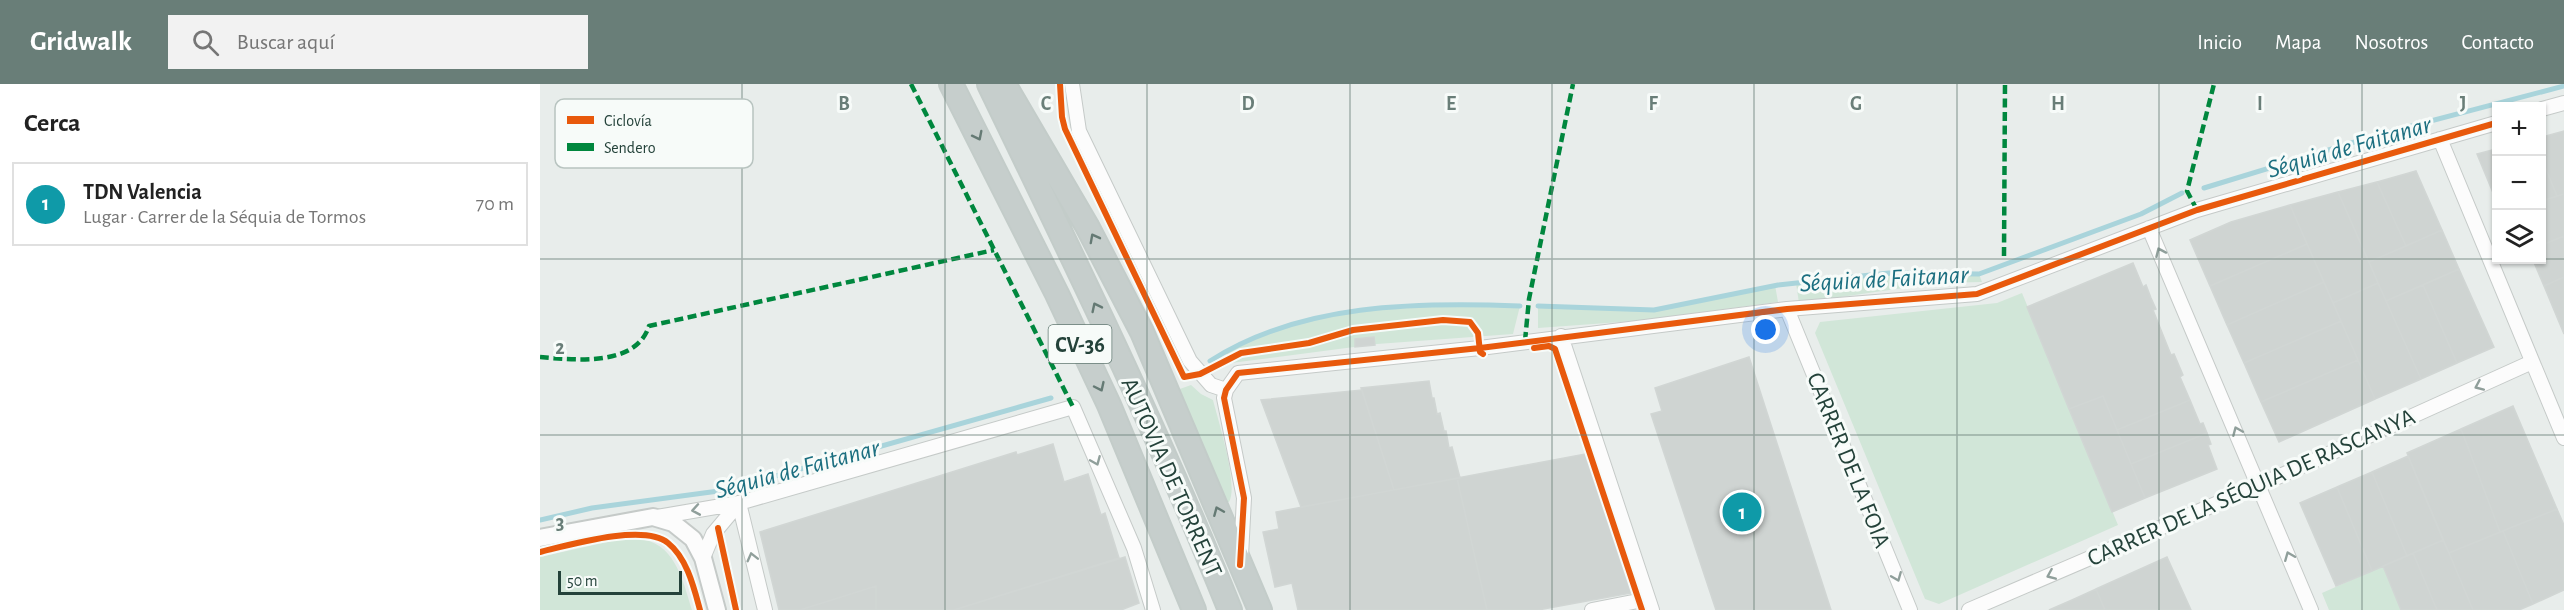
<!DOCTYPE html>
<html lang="es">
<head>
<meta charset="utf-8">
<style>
  :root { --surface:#fff; --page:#f2f2f2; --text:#222; --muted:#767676; --line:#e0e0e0; --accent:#697e78 }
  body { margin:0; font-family:"Alegreya Sans",sans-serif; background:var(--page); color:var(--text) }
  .controls { position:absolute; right:18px; top:18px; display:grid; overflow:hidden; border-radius:0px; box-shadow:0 2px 4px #0004 }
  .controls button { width:54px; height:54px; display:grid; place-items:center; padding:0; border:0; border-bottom:2px solid var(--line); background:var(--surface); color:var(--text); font:30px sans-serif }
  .scale { position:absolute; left:18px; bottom:15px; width:124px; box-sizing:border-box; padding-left:6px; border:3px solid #24423a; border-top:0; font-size:16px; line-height:21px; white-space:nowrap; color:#24423a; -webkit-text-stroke:4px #f7fbf9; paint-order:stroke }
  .you { position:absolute; left:1226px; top:246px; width:21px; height:21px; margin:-15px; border:4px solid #fff; border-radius:50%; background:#1a73e8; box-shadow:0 0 0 9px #1a73e833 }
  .badge { display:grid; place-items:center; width:39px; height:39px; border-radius:50%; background:var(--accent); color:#fff; font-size:20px; font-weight:700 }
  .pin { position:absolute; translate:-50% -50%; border:3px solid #fff; box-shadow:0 2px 6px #0006 }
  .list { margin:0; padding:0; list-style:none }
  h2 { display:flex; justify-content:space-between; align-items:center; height:78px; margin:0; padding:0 24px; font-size:26px }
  h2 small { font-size:20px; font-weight:400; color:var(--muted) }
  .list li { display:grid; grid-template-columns:39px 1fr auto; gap:18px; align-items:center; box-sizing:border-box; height:84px; margin:0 12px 12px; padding:0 12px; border:2px solid var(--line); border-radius:0px }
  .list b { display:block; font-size:22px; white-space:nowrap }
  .list p { margin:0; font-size:20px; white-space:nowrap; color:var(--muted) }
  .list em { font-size:20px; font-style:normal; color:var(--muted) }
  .icon { flex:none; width:33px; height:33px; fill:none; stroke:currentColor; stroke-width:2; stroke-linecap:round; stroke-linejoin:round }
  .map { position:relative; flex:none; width:2024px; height:526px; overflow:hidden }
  header { display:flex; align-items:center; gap:36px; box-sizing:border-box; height:84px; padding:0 30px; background:var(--accent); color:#fff }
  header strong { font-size:28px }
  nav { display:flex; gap:33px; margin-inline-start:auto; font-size:21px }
  .search { width:420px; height:54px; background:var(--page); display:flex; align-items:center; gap:15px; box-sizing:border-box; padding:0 21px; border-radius:0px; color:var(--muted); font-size:22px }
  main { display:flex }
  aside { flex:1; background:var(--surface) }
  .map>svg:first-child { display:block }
</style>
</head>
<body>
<header>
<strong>Gridwalk</strong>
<div class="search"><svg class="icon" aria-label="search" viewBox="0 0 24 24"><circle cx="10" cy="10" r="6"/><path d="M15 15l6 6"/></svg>Buscar aquí</div>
<nav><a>Inicio</a><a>Mapa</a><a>Nosotros</a><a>Contacto</a></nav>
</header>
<main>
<aside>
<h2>Cerca<small></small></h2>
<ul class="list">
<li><span class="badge" style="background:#0f9aa8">1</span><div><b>TDN Valencia</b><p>Lugar · Carrer de la Séquia de Tormos</p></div><em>70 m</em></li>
</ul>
</aside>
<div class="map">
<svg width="2024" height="526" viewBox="0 0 2024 526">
  <rect width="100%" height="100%" fill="#e8edeb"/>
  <path fill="#d1e6d8" d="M1349,189L1439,190L1442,198L1398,199L1259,219L1256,199Z
    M1235,201L1238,218L1095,237L998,244V222L1114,226Z
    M1482,209L1578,441L1399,520L1385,515L1275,249L1280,238L1457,219Z
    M920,220L980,222L973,250L837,260L691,279L685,267C715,254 745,240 777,233C824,223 873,222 920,220Z
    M651,301L661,310L673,316C678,336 699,401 689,418H683L637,306Z
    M76,456C85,456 95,455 104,456C136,461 144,501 152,526H0V473Z
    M1843,482L1861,526H1789L1782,509Z"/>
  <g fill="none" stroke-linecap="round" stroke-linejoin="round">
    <path stroke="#a9d4db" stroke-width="5" d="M1664,104L1841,50L2024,2
      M998,222L1114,226L1238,201L1349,189L1439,190L1601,130L1642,109
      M670,277C760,219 877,218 980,222
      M0,436L52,424L186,406L511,314"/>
  </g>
  <path fill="#cfd4d2" stroke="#d1d6d4" stroke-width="1.5" d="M2024,47V110L2017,112L2002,75V53Z
    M1956,65V116L1937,70Z
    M2002,75L2017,112L2002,117Z
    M1876,87L1902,146L1866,162L1837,98Z
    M1837,98L1866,162L1829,178L1798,108Z
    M1798,108L1838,199L1793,219L1750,121Z
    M2024,110V152L2002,161V117Z
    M1750,121L1767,160L1670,202L1650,156L1691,138Z
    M1902,146L1919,185L1846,217L1829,178Z
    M2024,152V193L2004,202L1993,176H2002V161Z
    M1767,160L1784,198L1687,241L1670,202Z
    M1593,179L1603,203L1606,201L1611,214L1616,225L1613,226L1631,271L1634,270L1643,291L1640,293L1650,316L1577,346L1563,312L1529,325L1487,223Z
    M1919,185L1954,263L1917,279L1883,201Z
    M2024,193V250L2004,202Z
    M1784,198L1801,237L1704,279L1687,241Z
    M1838,199L1881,295L1835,315L1793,219Z
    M1883,201L1917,279L1881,295L1846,217Z
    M1801,237L1818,276L1721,318L1704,279Z
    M834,253L835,261L815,263V255Z
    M1209,273L1291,526H1176L1111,330L1122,327L1115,304Z
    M1818,276L1835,315L1739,358L1721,318Z
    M889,297L892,314H894L897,330L900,329L904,347H906L909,364L912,363L920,394L854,406L821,304Z
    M822,306L854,406L761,423L721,316Z
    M1563,312L1605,414L1572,428L1529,325Z
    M1650,316L1660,340L1663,339L1667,349L1591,380L1577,346Z
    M1973,322L2017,425L1960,448L1921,345Z
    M1921,345L1960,448L1909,469L1867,369Z
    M1667,349L1671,360L1668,361L1677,385L1605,414L1591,380Z
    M513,360L524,398L548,390L561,431L565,429L579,474L414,526H336V502L260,526H239L220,448L476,368L477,371Z
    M1045,370L1091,509L998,526H947L917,394Z
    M1868,372L1903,456L1867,472L1832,388Z
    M1832,388L1867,472L1832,487L1797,403Z
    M917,394L947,526H758L752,499L735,503L723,448L739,445L736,428Z
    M1797,403L1832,487L1796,502L1760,419Z
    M2017,425L2024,441V506L1993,520L1963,447Z
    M1963,447L1993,520L1979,526H1933L1909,469Z
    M1903,456L1909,469L1933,526H1897L1873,469Z
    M1873,469L1897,526H1861L1843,482Z
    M585,473L599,519L581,526H414Z
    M1627,473L1651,526H1565L1556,505Z
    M336,502V526H260Z
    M1556,505L1565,526H1509L1532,516Z"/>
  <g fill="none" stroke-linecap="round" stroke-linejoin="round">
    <g stroke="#c5cac8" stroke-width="16">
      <path id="minor" d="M532,0L539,47L650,277L671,301L686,306
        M2002,25L2024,19
        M1900,55L2024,354
        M1609,144L1771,526
        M1247,225L1370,526
        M1021,252L1112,526
        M199,419L225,526
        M117,433L199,419L533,323L594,464L613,526
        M701,472L704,414L684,314L686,306L698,289L940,264L1247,225L1437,210L1657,126L1956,39
        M163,474L173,450L199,419
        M1052,526L1108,515
        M1429,526L1720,401L1992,278"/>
    </g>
    <g stroke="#c5cac8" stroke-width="20">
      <path id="tertiary" d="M0,454L113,433L133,439L153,455L163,474L177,526"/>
    </g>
    <g stroke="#c3ccc9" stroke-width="26">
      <path id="trunk" d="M411,0L517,210L569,321L654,526
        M449,0C533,174 618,347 690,526
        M464,0L547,142L602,248L720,526"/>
    </g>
    <use href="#minor" stroke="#fcfcfc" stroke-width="14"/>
    <use href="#tertiary" stroke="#fcfcfc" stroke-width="16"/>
    <use href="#trunk" stroke="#c6cecc" stroke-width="22"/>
    <path stroke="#00873e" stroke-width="4.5" stroke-dasharray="9 4.5" stroke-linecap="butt" d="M371,0L533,323
      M1657,126L1647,107L1674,0
      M1464,172L1465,0
      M985,257L989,215L1033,0
      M0,273C35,276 96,283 109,242L454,166"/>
    <g stroke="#f7fbf9" stroke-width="10">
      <path id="cycleway" d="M520,0L522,33L525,45L644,293L660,290L701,269L769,259L813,246L903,236L930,238L938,249L940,268L943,270
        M994,264L1009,262L1015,265L1102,526
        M178,444L196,526
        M0,468C29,461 104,439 128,459C147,474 154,504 160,526
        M700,481L704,414L684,314L686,306L698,289L940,264L1247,225L1437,210L1657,126L1956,39"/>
    </g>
    <use href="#cycleway" stroke="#e8590c" stroke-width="6"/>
  </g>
  <defs><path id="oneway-chevron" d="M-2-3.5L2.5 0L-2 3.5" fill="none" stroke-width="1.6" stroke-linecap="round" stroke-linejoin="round" transform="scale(1.5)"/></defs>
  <g stroke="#657a74">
    <use href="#oneway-chevron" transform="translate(438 52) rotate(63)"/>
    <use href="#oneway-chevron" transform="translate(554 154) rotate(-118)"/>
    <use href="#oneway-chevron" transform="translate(556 223) rotate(-116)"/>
    <use href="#oneway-chevron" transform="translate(560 303) rotate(65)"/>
    <use href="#oneway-chevron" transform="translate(678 427) rotate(-113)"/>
  </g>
  <g stroke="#909f9b">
    <use href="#oneway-chevron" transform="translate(1620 168) rotate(-114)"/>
    <use href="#oneway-chevron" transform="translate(1939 302) rotate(156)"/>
    <use href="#oneway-chevron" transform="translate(1697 347) rotate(-113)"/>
    <use href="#oneway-chevron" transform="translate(556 377) rotate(67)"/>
    <use href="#oneway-chevron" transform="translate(156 426) rotate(170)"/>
    <use href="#oneway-chevron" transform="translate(1749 472) rotate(-112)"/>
    <use href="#oneway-chevron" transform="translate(212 473) rotate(-104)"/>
    <use href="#oneway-chevron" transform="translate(1511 491) rotate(157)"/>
    <use href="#oneway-chevron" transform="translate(1357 493) rotate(68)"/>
  </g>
  <path fill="none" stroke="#697e78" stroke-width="1.5" stroke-opacity="0.55" d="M202,0V526M405,0V526M607,0V526M810,0V526M1012,0V526M1214,0V526M1417,0V526M1619,0V526M1822,0V526M0,175H1956M2002,175H2024M0,351H2024"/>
  <g text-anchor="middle" stroke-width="6" stroke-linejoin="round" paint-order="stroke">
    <rect fill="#f7fbf9" stroke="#637a73" stroke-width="1.5" x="508.5" y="241" width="63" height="38" rx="4.5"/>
    <g font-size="22" font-weight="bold" fill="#24423a">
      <text x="540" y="268">CV-36</text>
    </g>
    <g font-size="24" fill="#24423a" stroke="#f7fbf9">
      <text transform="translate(1309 376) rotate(68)" y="8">CARRER DE LA FOIA</text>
      <text transform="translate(632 393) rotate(66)" y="8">AUTOVIA DE TORRENT</text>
      <text transform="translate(1711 403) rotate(-24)" y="8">CARRER DE LA SÉQUIA DE RASCANYA</text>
    </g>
    <g font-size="26" font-style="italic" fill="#1c6f80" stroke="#f7fbf9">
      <text transform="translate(1809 62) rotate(-16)" y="9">Séquia de Faitanar</text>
      <text transform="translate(1344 194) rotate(-3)" y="9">Séquia de Faitanar</text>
      <text transform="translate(257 384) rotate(-15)" y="9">Séquia de Faitanar</text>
    </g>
  </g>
  <rect x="15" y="15" width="198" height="69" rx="9" fill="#f7fbf9" stroke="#b8c4c0" stroke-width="1.5"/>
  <rect x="27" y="32" width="27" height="8" fill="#e8590c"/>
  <rect x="27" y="59" width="27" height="8" fill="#00873e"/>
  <g font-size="16" fill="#24423a">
    <text x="64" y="42">Ciclovía</text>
    <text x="64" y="69">Sendero</text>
  </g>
  <g font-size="20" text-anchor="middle" font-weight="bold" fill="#697e78" stroke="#f7fbf9" stroke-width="6" stroke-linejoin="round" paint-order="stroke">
    <text x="304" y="26">B</text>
    <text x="506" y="26">C</text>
    <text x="708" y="26">D</text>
    <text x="911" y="26">E</text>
    <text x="1113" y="26">F</text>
    <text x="1316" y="26">G</text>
    <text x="1518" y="26">H</text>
    <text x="1720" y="26">I</text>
    <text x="1923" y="26">J</text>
    <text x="20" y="270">2</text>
    <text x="20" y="445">3</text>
  </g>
</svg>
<div class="controls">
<button>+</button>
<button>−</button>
<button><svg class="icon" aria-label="layers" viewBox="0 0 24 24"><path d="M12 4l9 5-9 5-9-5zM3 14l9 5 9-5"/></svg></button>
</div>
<div class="scale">50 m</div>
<div class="you"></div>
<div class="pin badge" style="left:1202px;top:428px;background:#0f9aa8">1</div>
</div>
</main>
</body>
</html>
